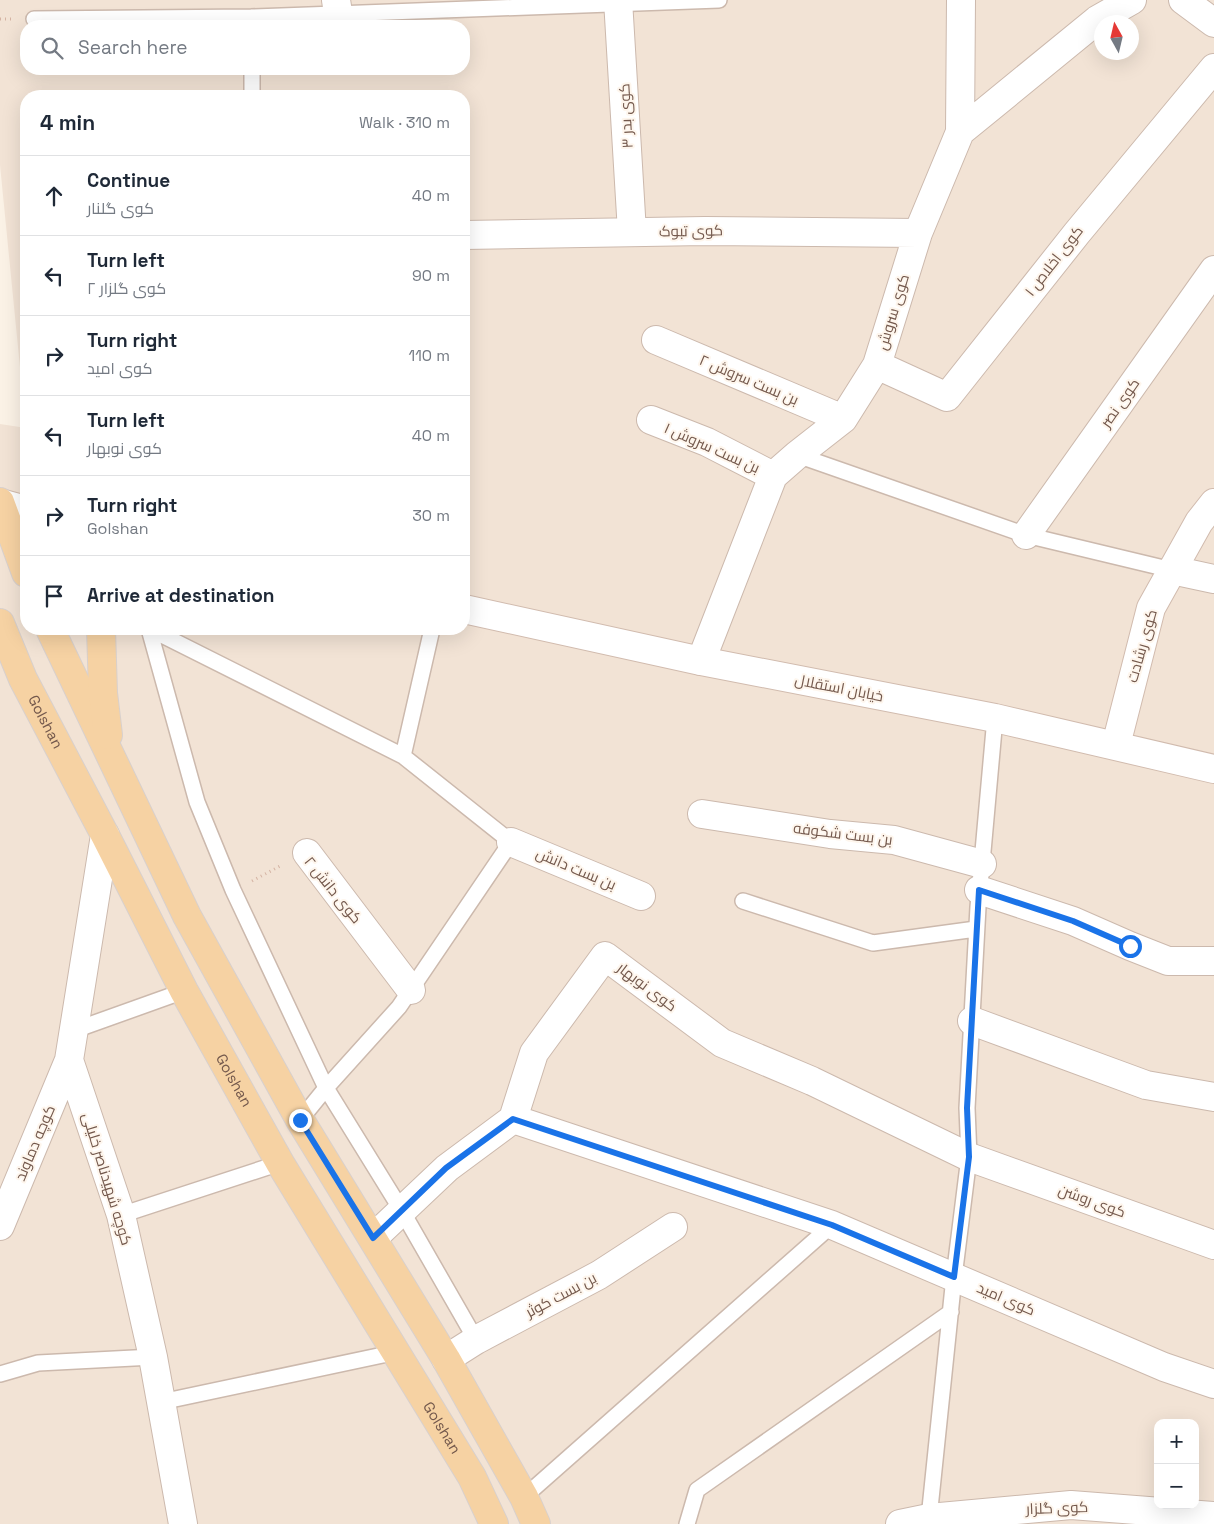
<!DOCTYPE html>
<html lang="en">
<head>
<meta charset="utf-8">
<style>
  :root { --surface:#fff; --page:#f2f2f3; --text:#1f2937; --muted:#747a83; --line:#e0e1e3 }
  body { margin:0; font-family:"Space Grotesk",Cairo,sans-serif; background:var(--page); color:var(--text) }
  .controls { position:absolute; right:15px; bottom:15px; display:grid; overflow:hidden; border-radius:10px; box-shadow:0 5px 20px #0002 }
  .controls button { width:45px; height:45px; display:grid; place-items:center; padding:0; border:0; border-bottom:1px solid var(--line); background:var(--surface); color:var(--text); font:25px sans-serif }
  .compass { position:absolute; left:1094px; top:15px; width:45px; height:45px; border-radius:50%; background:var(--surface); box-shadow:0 5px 20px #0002; rotate:352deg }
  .stop { position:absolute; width:15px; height:15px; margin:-11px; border:4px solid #1a73e8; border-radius:50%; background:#fff }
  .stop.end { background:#1a73e8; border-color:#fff; box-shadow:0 1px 5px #0008 }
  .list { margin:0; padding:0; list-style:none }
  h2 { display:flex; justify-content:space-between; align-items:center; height:65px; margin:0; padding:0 20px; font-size:21px }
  h2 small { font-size:16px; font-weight:400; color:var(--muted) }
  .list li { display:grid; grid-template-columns:32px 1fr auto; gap:15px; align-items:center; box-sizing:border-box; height:80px; padding:0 20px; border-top:1px solid var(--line) }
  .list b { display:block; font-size:19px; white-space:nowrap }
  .list p { margin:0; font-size:16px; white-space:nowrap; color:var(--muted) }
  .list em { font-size:16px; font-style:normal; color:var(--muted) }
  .icon { flex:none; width:28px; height:28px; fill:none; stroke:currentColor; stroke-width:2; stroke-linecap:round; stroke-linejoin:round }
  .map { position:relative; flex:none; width:1214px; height:1524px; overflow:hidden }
  .search { position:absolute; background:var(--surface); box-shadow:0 5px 20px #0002; left:20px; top:20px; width:450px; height:55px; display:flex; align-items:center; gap:12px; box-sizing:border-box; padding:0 18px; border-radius:20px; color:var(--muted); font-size:19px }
  .panel { position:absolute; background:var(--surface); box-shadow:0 5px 20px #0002; left:20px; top:90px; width:450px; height:545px; border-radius:20px }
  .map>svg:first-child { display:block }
</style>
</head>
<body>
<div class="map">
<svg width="1214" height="1524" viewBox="0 0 1214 1524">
  <rect width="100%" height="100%" fill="#fbf2e6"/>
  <path fill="#f2e3d5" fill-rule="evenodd" d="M0,0H1214V1524H0V424L26,428L0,165ZM1102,22H1132V52H1102ZM26,26H464V69H26ZM26,96H464V629H26ZM1158,1423H1195V1505H1158Z"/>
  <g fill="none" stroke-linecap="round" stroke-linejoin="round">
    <g stroke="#ccb9ad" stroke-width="18">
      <path id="lane" d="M34,19L251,17L719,0
        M252,69V96
        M797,455L1026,535L1172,570
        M149,629L197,802L233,890L326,1088L402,1211L476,1340
        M150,629L403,756L511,842L399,1007L326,1088L300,1120
        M403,756L432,629
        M743,901L873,943L976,929
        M75,1030L184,991
        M121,1215L280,1163
        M0,1374L38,1363L153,1357
        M161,1402L397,1352
        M524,1497L832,1225
        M929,1518L954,1277L969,1157L967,1108L978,907L995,718
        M687,1524L697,1490L951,1312"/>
    </g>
    <g stroke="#ccb9ad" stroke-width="30">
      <path id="street" d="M336,0L338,13
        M618,0L632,232
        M1183,0L1214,23
        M960,132L961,0
        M464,235L705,231L918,233
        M656,340L843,419
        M877,365L947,397L1077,233L1214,68
        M651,420L707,442L773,476
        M1026,535L1214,270
        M1172,570L1214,579
        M701,661L773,476L797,455L843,419L877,365L918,233L960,132L1097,20L1132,0
        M702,814L830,834L894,840L982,864
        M105,835L69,1060L121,1215L153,1357L183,1524
        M511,842L641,896
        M307,853L411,990
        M979,890L1073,921L1130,946L1168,961H1214
        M972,1021L1146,1085L1214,1097
        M513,1119L832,1225L1164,1367L1214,1384
        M0,1226L69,1060
        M373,1238L447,1168L513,1119L534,1053L605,956L722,1043L812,1081L969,1157L1214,1245
        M446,1359L476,1340L599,1275L673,1227
        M900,1524L929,1518L1071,1505L1214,1516"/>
    </g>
    <g stroke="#d1bbae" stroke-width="30">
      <path id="secondary" d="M0,503L26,510
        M464,609L701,661L995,718L1214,769
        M1116,745L1151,608L1199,522L1214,503"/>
    </g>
    <g stroke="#d8d0cd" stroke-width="30">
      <g id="primary">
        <path d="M0,502L26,573"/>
        <path id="s1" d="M0,623L23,679L105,835L184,991L280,1163L472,1477L494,1524"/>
        <path d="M50,629L187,916L300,1120L446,1359L524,1497L536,1524"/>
        <path d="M101,629L103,693L108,735"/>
      </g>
    </g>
    <path stroke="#d4b3a3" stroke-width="3" stroke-dasharray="1 4" stroke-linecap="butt" d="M0,19H12
      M252,881L282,865"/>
    <use href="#lane" stroke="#fff" stroke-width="15"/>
    <use href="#street" stroke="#fff" stroke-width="28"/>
    <use href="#secondary" stroke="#fff" stroke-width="28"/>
    <use href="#primary" stroke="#f6d2a3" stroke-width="28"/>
  </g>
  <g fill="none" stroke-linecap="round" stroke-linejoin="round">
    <path stroke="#1a73e8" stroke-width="6" d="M300,1120L373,1238L446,1168L513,1119L832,1225L954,1277L969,1157L967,1108L979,890L1073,921L1130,946"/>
  </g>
  <g text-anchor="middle" stroke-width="4" stroke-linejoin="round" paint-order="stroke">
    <g font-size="15" fill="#73584c" stroke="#fef6ed">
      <text transform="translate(626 116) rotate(-93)" y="5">کوی بدر ۳</text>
      <text transform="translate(691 231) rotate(-1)" y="5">کوی تبوک</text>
      <text transform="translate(1054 261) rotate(-52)" y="5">کوی اخلاص ۱</text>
      <text transform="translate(893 312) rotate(-73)" y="5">کوی سروش</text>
      <text transform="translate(749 380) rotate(23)" y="5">بن بست سروش ۲</text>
      <text transform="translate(1120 403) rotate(-55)" y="5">کوی نصر</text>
      <text transform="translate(712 448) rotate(24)" y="5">بن بست سروش ۱</text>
      <text transform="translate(1142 646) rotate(-74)" y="5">کوی رشادت</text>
      <text transform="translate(839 688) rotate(11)" y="5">خیابان استقلال</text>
      <text dy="5" stroke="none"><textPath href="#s1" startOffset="109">Golshan</textPath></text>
      <text transform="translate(843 834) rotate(7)" y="5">بن بست شکوفه</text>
      <text transform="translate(576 869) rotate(23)" y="5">بن بست دانش</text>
      <text transform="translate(333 890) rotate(51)" y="5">کوی دانش ۲</text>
      <text transform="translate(647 987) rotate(37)" y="5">کوی نوبهار</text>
      <text dy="5" stroke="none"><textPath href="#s1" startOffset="514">Golshan</textPath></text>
      <text transform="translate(35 1143) rotate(-67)" y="5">کوچه دماوند</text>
      <text transform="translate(107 1179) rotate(73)" y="5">کوچه شهیدناصر خلیلی</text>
      <text transform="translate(1092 1201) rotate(20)" y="5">کوی روشن</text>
      <text transform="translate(561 1295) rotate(-28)" y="5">بن بست کوثر</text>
      <text transform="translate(1006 1299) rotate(23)" y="5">کوی امید</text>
      <text dy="5" stroke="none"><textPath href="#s1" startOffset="919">Golshan</textPath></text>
      <text transform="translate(1057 1508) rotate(-2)" y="5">کوی گلزار</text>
    </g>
  </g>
</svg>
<div class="controls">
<button>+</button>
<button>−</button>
</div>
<svg class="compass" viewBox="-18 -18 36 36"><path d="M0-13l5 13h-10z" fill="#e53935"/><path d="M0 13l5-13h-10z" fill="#747a83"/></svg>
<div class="stop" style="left:1130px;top:946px"></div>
<div class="stop end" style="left:300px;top:1120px"></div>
<div class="search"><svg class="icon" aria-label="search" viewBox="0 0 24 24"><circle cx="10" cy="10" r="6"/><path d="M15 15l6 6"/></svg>Search here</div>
<section class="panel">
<h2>4 min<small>Walk · 310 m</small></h2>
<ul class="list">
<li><svg class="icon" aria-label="ahead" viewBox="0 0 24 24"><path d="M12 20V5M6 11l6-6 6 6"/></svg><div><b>Continue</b><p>کوی گلنار</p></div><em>40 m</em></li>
<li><svg class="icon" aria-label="left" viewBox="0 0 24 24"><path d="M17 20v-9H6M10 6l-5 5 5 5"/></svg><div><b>Turn left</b><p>کوی گلزار ۲</p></div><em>90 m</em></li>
<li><svg class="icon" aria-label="right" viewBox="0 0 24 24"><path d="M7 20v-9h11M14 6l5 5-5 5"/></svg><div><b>Turn right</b><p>کوی امید</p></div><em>110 m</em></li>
<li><svg class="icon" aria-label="left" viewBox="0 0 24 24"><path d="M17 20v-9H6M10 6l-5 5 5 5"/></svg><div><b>Turn left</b><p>کوی نوبهار</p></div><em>40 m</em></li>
<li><svg class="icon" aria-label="right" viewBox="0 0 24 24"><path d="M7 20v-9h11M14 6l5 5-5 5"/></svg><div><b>Turn right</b><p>Golshan</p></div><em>30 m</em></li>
<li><svg class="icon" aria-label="arrive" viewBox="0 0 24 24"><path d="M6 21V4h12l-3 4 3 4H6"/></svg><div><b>Arrive at destination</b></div></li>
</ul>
</section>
</div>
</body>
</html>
